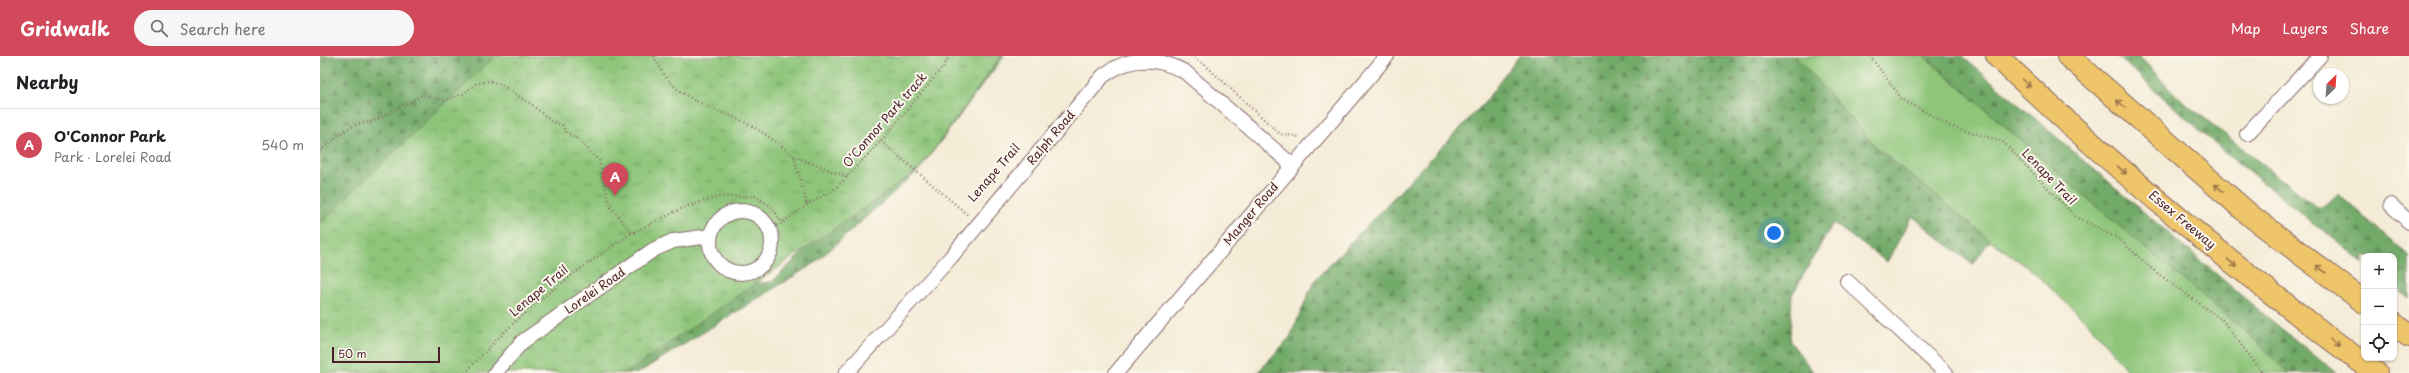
<!DOCTYPE html>
<html lang="en">
<head>
<meta charset="utf-8">
<style>
  :root { --surface:#fff; --page:#f6f6f6; --text:#202124; --muted:#757577; --line:#e0e0e0; --accent:#d1495b }
  body { margin:0; font-family:"Playpen Sans",sans-serif; background:var(--page); color:var(--text) }
  .controls { position:absolute; right:12px; bottom:12px; display:grid; overflow:hidden; border-radius:8px; box-shadow:0 1px 3px #0004 }
  .controls button { width:36px; height:36px; display:grid; place-items:center; padding:0; border:0; border-bottom:1px solid var(--line); background:var(--surface); color:var(--text); font:20px sans-serif }
  .compass { position:absolute; left:1993px; top:12px; width:36px; height:36px; border-radius:50%; background:var(--surface); box-shadow:0 1px 3px #0004; rotate:25deg }
  .scale { position:absolute; left:12px; bottom:10px; width:108px; box-sizing:border-box; padding-left:4px; border:2px solid #4a1f2b; border-top:0; font-size:11px; line-height:14px; white-space:nowrap; color:#4a1f2b; -webkit-text-stroke:3px #fbf7ec; paint-order:stroke }
  .you { position:absolute; left:1454px; top:177px; width:14px; height:14px; margin:-10px; border:3px solid #fff; border-radius:50%; background:#1a73e8; box-shadow:0 0 0 6px #1a73e833 }
  .badge { display:grid; place-items:center; width:26px; height:26px; border-radius:50%; background:var(--accent); color:#fff; font-size:13px; font-weight:700 }
  .pin { position:absolute; translate:-50% -33px; filter:drop-shadow(0 1px 2px #0008) }
  .pin::after { content:''; position:absolute; top:21px; width:14px; height:12px; background:inherit; clip-path:polygon(0 0,100% 0,50% 100%) }
  .list { margin:0; padding:0; list-style:none }
  h2 { display:flex; justify-content:space-between; align-items:center; height:52px; margin:0; padding:0 16px; font-size:17px }
  h2 small { font-size:13px; font-weight:400; color:var(--muted) }
  .list li { display:grid; grid-template-columns:26px 1fr auto; gap:12px; align-items:center; box-sizing:border-box; height:72px; padding:0 16px; border-top:1px solid var(--line) }
  .list b { display:block; font-size:15px; white-space:nowrap }
  .list p { margin:0; font-size:13px; white-space:nowrap; color:var(--muted) }
  .list em { font-size:13px; font-style:normal; color:var(--muted) }
  .icon { flex:none; width:22px; height:22px; fill:none; stroke:currentColor; stroke-width:2; stroke-linecap:round; stroke-linejoin:round }
  .map { position:relative; flex:none; width:2089px; height:317px; overflow:hidden }
  header { display:flex; align-items:center; gap:24px; box-sizing:border-box; height:56px; padding:0 20px; background:var(--accent); color:#fff }
  header strong { font-size:19px }
  nav { display:flex; gap:22px; margin-inline-start:auto; font-size:14px }
  .search { width:280px; height:36px; background:var(--page); display:flex; align-items:center; gap:10px; box-sizing:border-box; padding:0 14px; border-radius:22px; color:var(--muted); font-size:15px }
  main { display:flex }
  aside { flex:1; background:var(--surface) }
  .map>svg:first-child { display:block }
</style>
</head>
<body>
<header>
<strong>Gridwalk</strong>
<div class="search"><svg class="icon" aria-label="search" viewBox="0 0 24 24"><circle cx="10" cy="10" r="6"/><path d="M15 15l6 6"/></svg>Search here</div>
<nav><a>Map</a><a>Layers</a><a>Share</a></nav>
</header>
<main>
<aside>
<h2>Nearby<small></small></h2>
<ul class="list">
<li><span class="badge">A</span><div><b>O'Connor Park</b><p>Park · Lorelei Road</p></div><em>540 m</em></li>
</ul>
</aside>
<div class="map">
<svg width="2089" height="317" viewBox="0 0 2089 317">
  <defs>
    <pattern id="forest-firs" width="22" height="20" patternUnits="userSpaceOnUse"><rect width="22" height="20" fill="#72aa69"/><path d="M5 1l3.5 6h-7zM16 11l3.5 6h-7z" fill="#608a57"/></pattern>
    <pattern id="park-tufts" width="24" height="20" patternUnits="userSpaceOnUse"><rect width="24" height="20" fill="#8dc579"/><path d="M3 7l-1-3M5 7V3M7 7l1-3M15 17l-1-3M17 17v-4M19 17l1-3" fill="none" stroke="#759f63"/></pattern>
  </defs>
  <rect width="100%" height="100%" fill="#fbf7ec"/>
  <filter id="ink" filterUnits="userSpaceOnUse"><feTurbulence type="fractalNoise" baseFrequency=".025" numOctaves="2"/><feDisplacementMap in="SourceGraphic" scale="8" xChannelSelector="R" yChannelSelector="G"/><feConvolveMatrix kernelMatrix="1 2 1 2 8 2 1 2 1" color-interpolation-filters="sRGB"/></filter>
  <filter id="wash" filterUnits="userSpaceOnUse"><feTurbulence type="fractalNoise" baseFrequency=".012" numOctaves="4" result="noise"/><feDisplacementMap in="SourceGraphic" scale="16" xChannelSelector="R" yChannelSelector="G"/><feGaussianBlur stdDeviation="0.9" result="paint"/><feColorMatrix in="noise" values="0 0 0 0 0 0 0 0 0 0 0 0 0 0 0 0 0 1.4 0 .05"/><feComposite in="paint" operator="in"/></filter>
  <g filter="url(#wash)">
    <rect width="100%" height="100%" fill="#f4ecd7"/>
    <path fill="#8dc579" stroke="#6c7252" d="M1475,0H1604L1931,280L1968,317H1809L1769,268L1711,214L1670,184L1558,93Z"/>
    <path fill="url(#forest-firs)" stroke="#5e644a" d="M0,0H281L0,206Z
      M643,0H684L600,113L495,207L318,317H268L393,232L452,226L578,102Z
      M1199,0H1475L1558,93L1670,184L1653,209L1592,160L1567,206L1513,167L1472,239L1470,285L1494,317H937L970,281L994,225L1164,47Z
      M1604,0H1642L1929,246L2016,317H1968L1931,280L1783,156Z
      M1797,0H1819L1859,42L1999,153L2018,138L2089,200V242L2074,230V200H2044V207L1903,95Z"/>
    <path fill="url(#park-tufts)" stroke="#6c7252" d="M175,0H681L600,113L306,317H0V167Z"/>
  </g>
  <g filter="url(#ink)">
    <g fill="none" stroke-linecap="round" stroke-linejoin="round">
      <g stroke="#866767" stroke-width="16">
        <path id="minor" d="M1927,78L2000,0
          M2071,149L2089,166
          M390 186a31 31 0 1 1 62 0a31 31 0 1 1-62 0Z
          M1527,225L1626,317
          M175,317L202,286L333,194L353,185L390,180
          M526,317L631,201L783,20C809,0 837,0 865,16L972,109
          M796,317L1067,0"/>
      </g>
      <g stroke="#866767" stroke-width="24">
        <path id="motorway" d="M1677,0C1796,115 1924,219 2056,317
          M1748,0L1931,160L2044,246
          M2074,268L2089,280"/>
      </g>
      <path stroke="#866767" stroke-width="2.5" stroke-dasharray="1 3" stroke-linecap="butt" d="M334,0C352,42 382,47 420,64C439,73 458,87 474,100L487,149
        M871,0L884,8L960,78L980,81
        M1550,0L1582,43L1630,70L1682,85L1755,160L1799,183L1833,214L1902,264L1943,317
        M561,85L649,160
        M0,95L22,76L37,68L54,65L102,39L124,44L143,38L156,28L169,25L182,29L211,48L231,65L242,69L246,76L259,84L279,105L290,150L312,177L365,151L398,141L436,140L453,152L462,167
        M474,100L527,121
        M449,172L462,167L487,149L516,132L561,85L624,10L629,0
        M145,317C163,298 181,279 200,261C235,229 274,203 312,177"/>
      <use href="#minor" stroke="#fff" stroke-width="14"/>
      <use href="#motorway" stroke="#eec569" stroke-width="22"/>
    </g>
    <defs><path id="oneway-shaft" d="M-6 0H5M1.5-3L5.5 0L1.5 3" fill="none" stroke-width="1.6" stroke-linecap="round" stroke-linejoin="round"/></defs>
    <g stroke="#9c724a">
      <use href="#oneway-shaft" transform="translate(1706 27) rotate(42)"/>
      <use href="#oneway-shaft" transform="translate(1801 48) rotate(-139)"/>
      <use href="#oneway-shaft" transform="translate(1802 114) rotate(41)"/>
      <use href="#oneway-shaft" transform="translate(1899 132) rotate(-140)"/>
      <use href="#oneway-shaft" transform="translate(1912 207) rotate(40)"/>
      <use href="#oneway-shaft" transform="translate(2001 213) rotate(-142)"/>
      <use href="#oneway-shaft" transform="translate(2015 287) rotate(37)"/>
    </g>
  </g>
  <g text-anchor="middle" stroke-width="4" stroke-linejoin="round" paint-order="stroke">
    <g font-size="12" fill="#4a1f2b" stroke="#fbf7ec">
      <text transform="translate(565 64) rotate(-49)" y="4">O'Connor Park track</text>
      <text transform="translate(731 82) rotate(-50)" y="4">Ralph Road</text>
      <text transform="translate(674 117) rotate(-49)" y="4">Lenape Trail</text>
      <text transform="translate(1729 121) rotate(46)" y="4">Lenape Trail</text>
      <text transform="translate(931 158) rotate(-50)" y="4">Manger Road</text>
      <text transform="translate(1862 164) rotate(40)" y="4">Essex Freeway</text>
      <text transform="translate(219 235) rotate(-40)" y="4">Lenape Trail</text>
      <text transform="translate(275 235) rotate(-35)" y="4">Lorelei Road</text>
    </g>
  </g>
</svg>
<div class="controls">
<button>+</button>
<button>−</button>
<button><svg class="icon" aria-label="locate" viewBox="0 0 24 24"><circle cx="12" cy="12" r="6"/><path d="M12 2v4M12 18v4M2 12h4M18 12h4"/></svg></button>
</div>
<svg class="compass" viewBox="-18 -18 36 36"><path d="M0-13l5 13h-10z" fill="#e53935"/><path d="M0 13l5-13h-10z" fill="#757577"/></svg>
<div class="scale">50 m</div>
<div class="you"></div>
<div class="pin badge" style="left:295px;top:140px">A</div>
</div>
</main>
</body>
</html>
